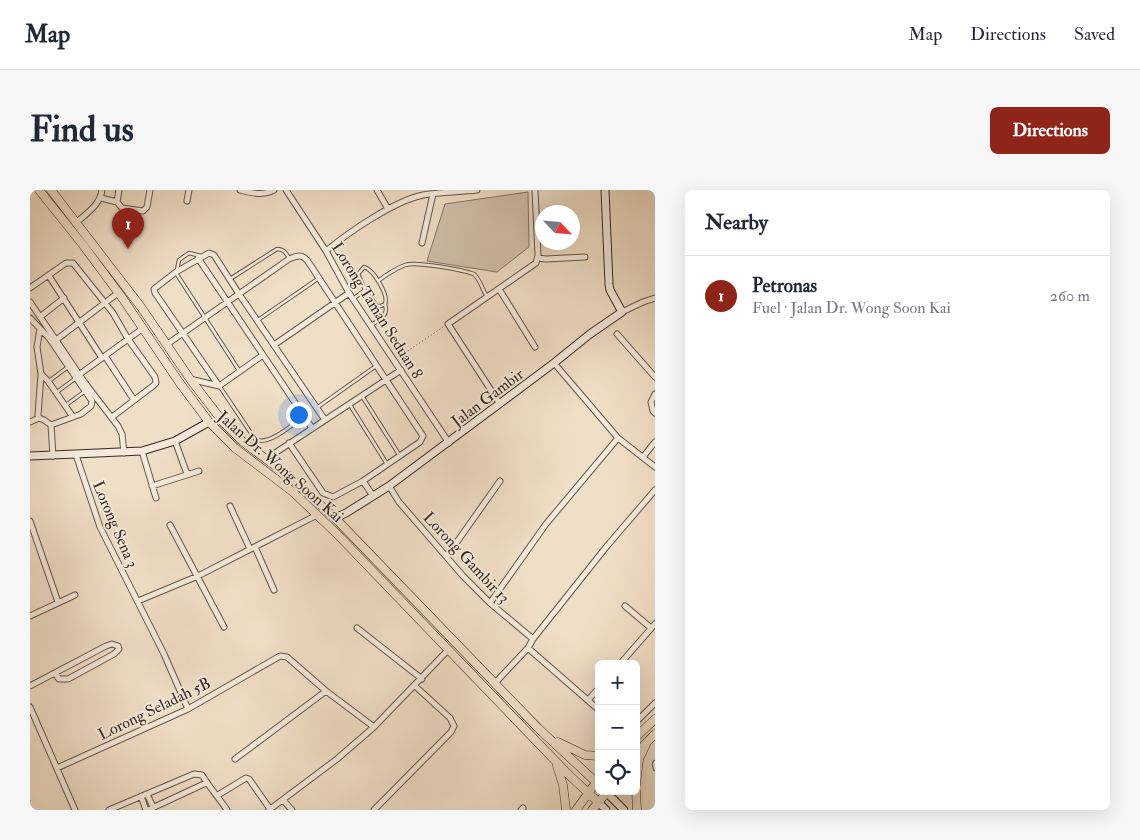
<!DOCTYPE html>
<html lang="en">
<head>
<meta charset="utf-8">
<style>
  :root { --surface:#fff; --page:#f6f6f7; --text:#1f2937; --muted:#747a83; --line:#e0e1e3; --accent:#8f2418 }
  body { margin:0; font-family:"IM FELL Double Pica",serif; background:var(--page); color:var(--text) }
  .controls { position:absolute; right:15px; bottom:15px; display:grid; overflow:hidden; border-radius:8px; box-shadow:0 5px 20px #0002 }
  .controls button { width:45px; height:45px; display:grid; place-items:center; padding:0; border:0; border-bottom:1px solid var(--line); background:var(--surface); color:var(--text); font:25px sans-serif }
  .compass { position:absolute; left:505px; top:15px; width:45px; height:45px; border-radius:50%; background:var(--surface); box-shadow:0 5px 20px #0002; rotate:116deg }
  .you { position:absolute; left:268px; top:224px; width:18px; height:18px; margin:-12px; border:4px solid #fff; border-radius:50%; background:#1a73e8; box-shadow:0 0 0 8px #1a73e833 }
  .badge { display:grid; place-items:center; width:32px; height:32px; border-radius:50%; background:var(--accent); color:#fff; font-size:16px; font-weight:700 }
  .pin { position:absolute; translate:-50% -41px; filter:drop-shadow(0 1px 2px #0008) }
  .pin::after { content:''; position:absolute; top:26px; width:18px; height:15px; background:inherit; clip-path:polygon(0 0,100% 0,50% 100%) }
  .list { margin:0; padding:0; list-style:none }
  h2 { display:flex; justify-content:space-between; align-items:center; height:65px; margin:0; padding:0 20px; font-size:21px }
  h2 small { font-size:16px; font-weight:400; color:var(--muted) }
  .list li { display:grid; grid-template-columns:32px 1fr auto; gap:15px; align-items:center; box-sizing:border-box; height:80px; padding:0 20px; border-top:1px solid var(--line) }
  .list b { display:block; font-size:19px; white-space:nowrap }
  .list p { margin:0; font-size:16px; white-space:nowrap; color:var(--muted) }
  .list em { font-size:16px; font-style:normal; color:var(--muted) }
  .icon { flex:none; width:28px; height:28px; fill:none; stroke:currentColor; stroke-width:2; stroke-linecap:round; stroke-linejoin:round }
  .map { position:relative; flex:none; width:625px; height:620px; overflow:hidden; border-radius:8px }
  header { display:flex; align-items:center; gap:30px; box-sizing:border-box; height:70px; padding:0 25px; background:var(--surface); border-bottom:1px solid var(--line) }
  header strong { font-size:24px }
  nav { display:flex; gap:28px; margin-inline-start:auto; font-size:18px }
  .intro { display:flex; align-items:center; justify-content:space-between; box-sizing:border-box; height:120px; padding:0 30px }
  h1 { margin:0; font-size:35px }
  .button { padding:12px 22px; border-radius:8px; background:var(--accent); color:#fff; font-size:18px; font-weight:700 }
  main { display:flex; gap:30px; padding:0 30px }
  aside { flex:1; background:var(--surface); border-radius:8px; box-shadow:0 5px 20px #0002 }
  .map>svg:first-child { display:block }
</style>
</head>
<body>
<header>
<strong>Map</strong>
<nav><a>Map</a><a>Directions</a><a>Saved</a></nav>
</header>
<div class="intro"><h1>Find us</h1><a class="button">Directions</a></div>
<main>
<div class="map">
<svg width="625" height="620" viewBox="0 0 625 620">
  <rect width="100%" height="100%" fill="#f0dfc7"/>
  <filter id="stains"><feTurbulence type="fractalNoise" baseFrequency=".004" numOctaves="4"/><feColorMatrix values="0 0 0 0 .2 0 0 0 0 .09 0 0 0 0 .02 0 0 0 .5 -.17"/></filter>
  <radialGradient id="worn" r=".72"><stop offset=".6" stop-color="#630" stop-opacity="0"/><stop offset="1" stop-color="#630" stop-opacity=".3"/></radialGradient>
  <path fill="#d0c0ab" stroke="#837467" d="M498,2L499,57L467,82L397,71L415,14Z"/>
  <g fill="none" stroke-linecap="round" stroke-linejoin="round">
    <g stroke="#64564c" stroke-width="4.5">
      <path id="lane" d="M147,80L149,70L159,63L171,66
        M146,83L210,182
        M200,89L247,59C254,59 256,63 259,68
        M348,91C356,85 365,79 375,75C386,71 433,80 444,84C451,91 452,99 457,107
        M323,109L335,100
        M228,130L289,88
        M341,135C350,130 359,126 355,114C359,105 343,79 334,77L328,84L335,100L347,116H351L355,114
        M19,191L38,177
        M190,197L225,249C238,257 263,234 274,226
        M27,202L46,188
        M332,206L370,266
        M36,215L54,202
        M320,215L357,274
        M288,217L346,176
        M625,572L624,574L625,579"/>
    </g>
    <g stroke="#64564c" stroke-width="7">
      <path id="street" d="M210,0C222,3 232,6 244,0
        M256,0L296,61L319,103L419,253
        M347,0L358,19
        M71,8L87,12L92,18L113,21L117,17L120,0
        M157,11L159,0
        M87,12L89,0
        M47,32C57,23 70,15 72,0
        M392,53L403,4
        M296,61C319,42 364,11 393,5C411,2 429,2 447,0
        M168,68L282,238
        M508,68L516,69L555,67
        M19,86L72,168
        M0,98L36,73H43L83,123L98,149L125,187L126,193L123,196L82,227
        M469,99L505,157
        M0,112L55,193L88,236L92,244L94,263
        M592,122L613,112L625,108
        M10,127L34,108
        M0,128L19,148L62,211L61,216L51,224L21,235
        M10,139L7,157L11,184L8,225L9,228L14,230L21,235L23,266
        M587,144L625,187
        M26,150L88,103
        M136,155L259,69C267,66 271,64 277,70L393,246L390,252L333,291L303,307L293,303L259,253
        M244,155L319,103
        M75,166L104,210
        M524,173L588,248L625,277
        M11,184L18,191L43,227
        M50,184L112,139
        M160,189L189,196L233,165
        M189,196L125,103L124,99L146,82L179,63L184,65L209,104L295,230
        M625,204L621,212L623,221L625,223
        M470,214L418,134L506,73L508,65L505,0
        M0,232L9,228
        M145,251L157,284
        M112,261L126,308
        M46,265L70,337L134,464L158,519
        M613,267L625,252
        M236,269L371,180
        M333,291L343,306
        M122,296L169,281
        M359,296L369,312L433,386L460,413L503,449
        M200,316L220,359
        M0,331L28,412
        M140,335L194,437
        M225,357L244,400
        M417,366L470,291
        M108,411L168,386L287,325
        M460,413L516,334L588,248
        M595,416L621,438
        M0,426L45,405
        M327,438L392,489
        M498,458L569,520
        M590,474L625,434
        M465,493L498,458L503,449L577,356L625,300
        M0,496L76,456L82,454L88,456L89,459L84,464L38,489H29L25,483
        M558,510L569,498
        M0,517L45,620
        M606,532L625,513
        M205,569L296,501
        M27,578L158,519L250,466L257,467L296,501L344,537
        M117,604L123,617
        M188,605L216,588L219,589L240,619
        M111,606L116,620
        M253,610L262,620
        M79,620L164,584L172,585C180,598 189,608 197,620
        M118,620L176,593
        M239,620L307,569L344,537L419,459
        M344,620L421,542L424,536L420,528L385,496
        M491,620L493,618"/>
    </g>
    <g stroke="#362923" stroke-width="9">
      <path id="secondary" d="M0,266L112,261L145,251L179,232
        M305,328L316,323L359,296L524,173L560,144L592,122L580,100L579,94L575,0
        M577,603L594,620
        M569,613L576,620"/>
    </g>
    <g stroke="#362923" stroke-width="9">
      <path id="primary" d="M9,0L53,55L93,109L149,192L179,232L205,258L263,302L306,343L538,584L569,613
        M21,0L111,117L160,189L193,232L213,252L259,286L305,328L508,538L569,595
        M606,547L625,529
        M528,552L555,565L569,566
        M614,555L625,544
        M527,576L533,595L536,620
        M606,595L609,569L617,552
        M606,601L607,620
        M546,620L568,590
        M562,620L578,601"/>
    </g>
    <path stroke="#362923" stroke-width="1" stroke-dasharray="1 2.5" stroke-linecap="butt" d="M369,167L413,137"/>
    <use href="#lane" stroke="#f5eadb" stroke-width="2.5"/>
    <use href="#street" stroke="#f5eadb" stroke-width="5"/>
    <use href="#secondary" stroke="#f5eadb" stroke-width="7"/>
    <use href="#primary" stroke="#f0dfc7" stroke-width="8"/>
  </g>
  <g text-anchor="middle" stroke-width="4" stroke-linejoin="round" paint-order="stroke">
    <g font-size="16" fill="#362923" stroke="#f5eadb">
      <text transform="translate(348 120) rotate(58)" y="6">Lorong Taman Seduan 8</text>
      <text transform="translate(457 207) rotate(-37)" y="6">Jalan Gambir</text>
      <text transform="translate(251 276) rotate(41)" y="6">Jalan Dr. Wong Soon Kai</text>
      <text transform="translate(86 334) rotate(67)" y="6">Lorong Sena 3</text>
      <text transform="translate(437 367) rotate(47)" y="6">Lorong Gambir 13</text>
      <text transform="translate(124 518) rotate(-26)" y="6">Lorong Seladah 5B</text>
    </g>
  </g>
  <rect width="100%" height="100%" filter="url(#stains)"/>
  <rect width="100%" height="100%" fill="url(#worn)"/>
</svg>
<div class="controls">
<button>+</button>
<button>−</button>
<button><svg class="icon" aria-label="locate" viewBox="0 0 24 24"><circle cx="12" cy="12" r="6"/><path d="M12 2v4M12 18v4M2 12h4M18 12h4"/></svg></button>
</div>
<svg class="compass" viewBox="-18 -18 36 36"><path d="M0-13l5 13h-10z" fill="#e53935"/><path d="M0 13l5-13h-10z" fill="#747a83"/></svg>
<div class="you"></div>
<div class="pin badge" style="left:98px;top:59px">1</div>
</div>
<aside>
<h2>Nearby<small></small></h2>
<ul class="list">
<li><span class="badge">1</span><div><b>Petronas</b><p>Fuel · Jalan Dr. Wong Soon Kai</p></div><em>260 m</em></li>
</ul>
</aside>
</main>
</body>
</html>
